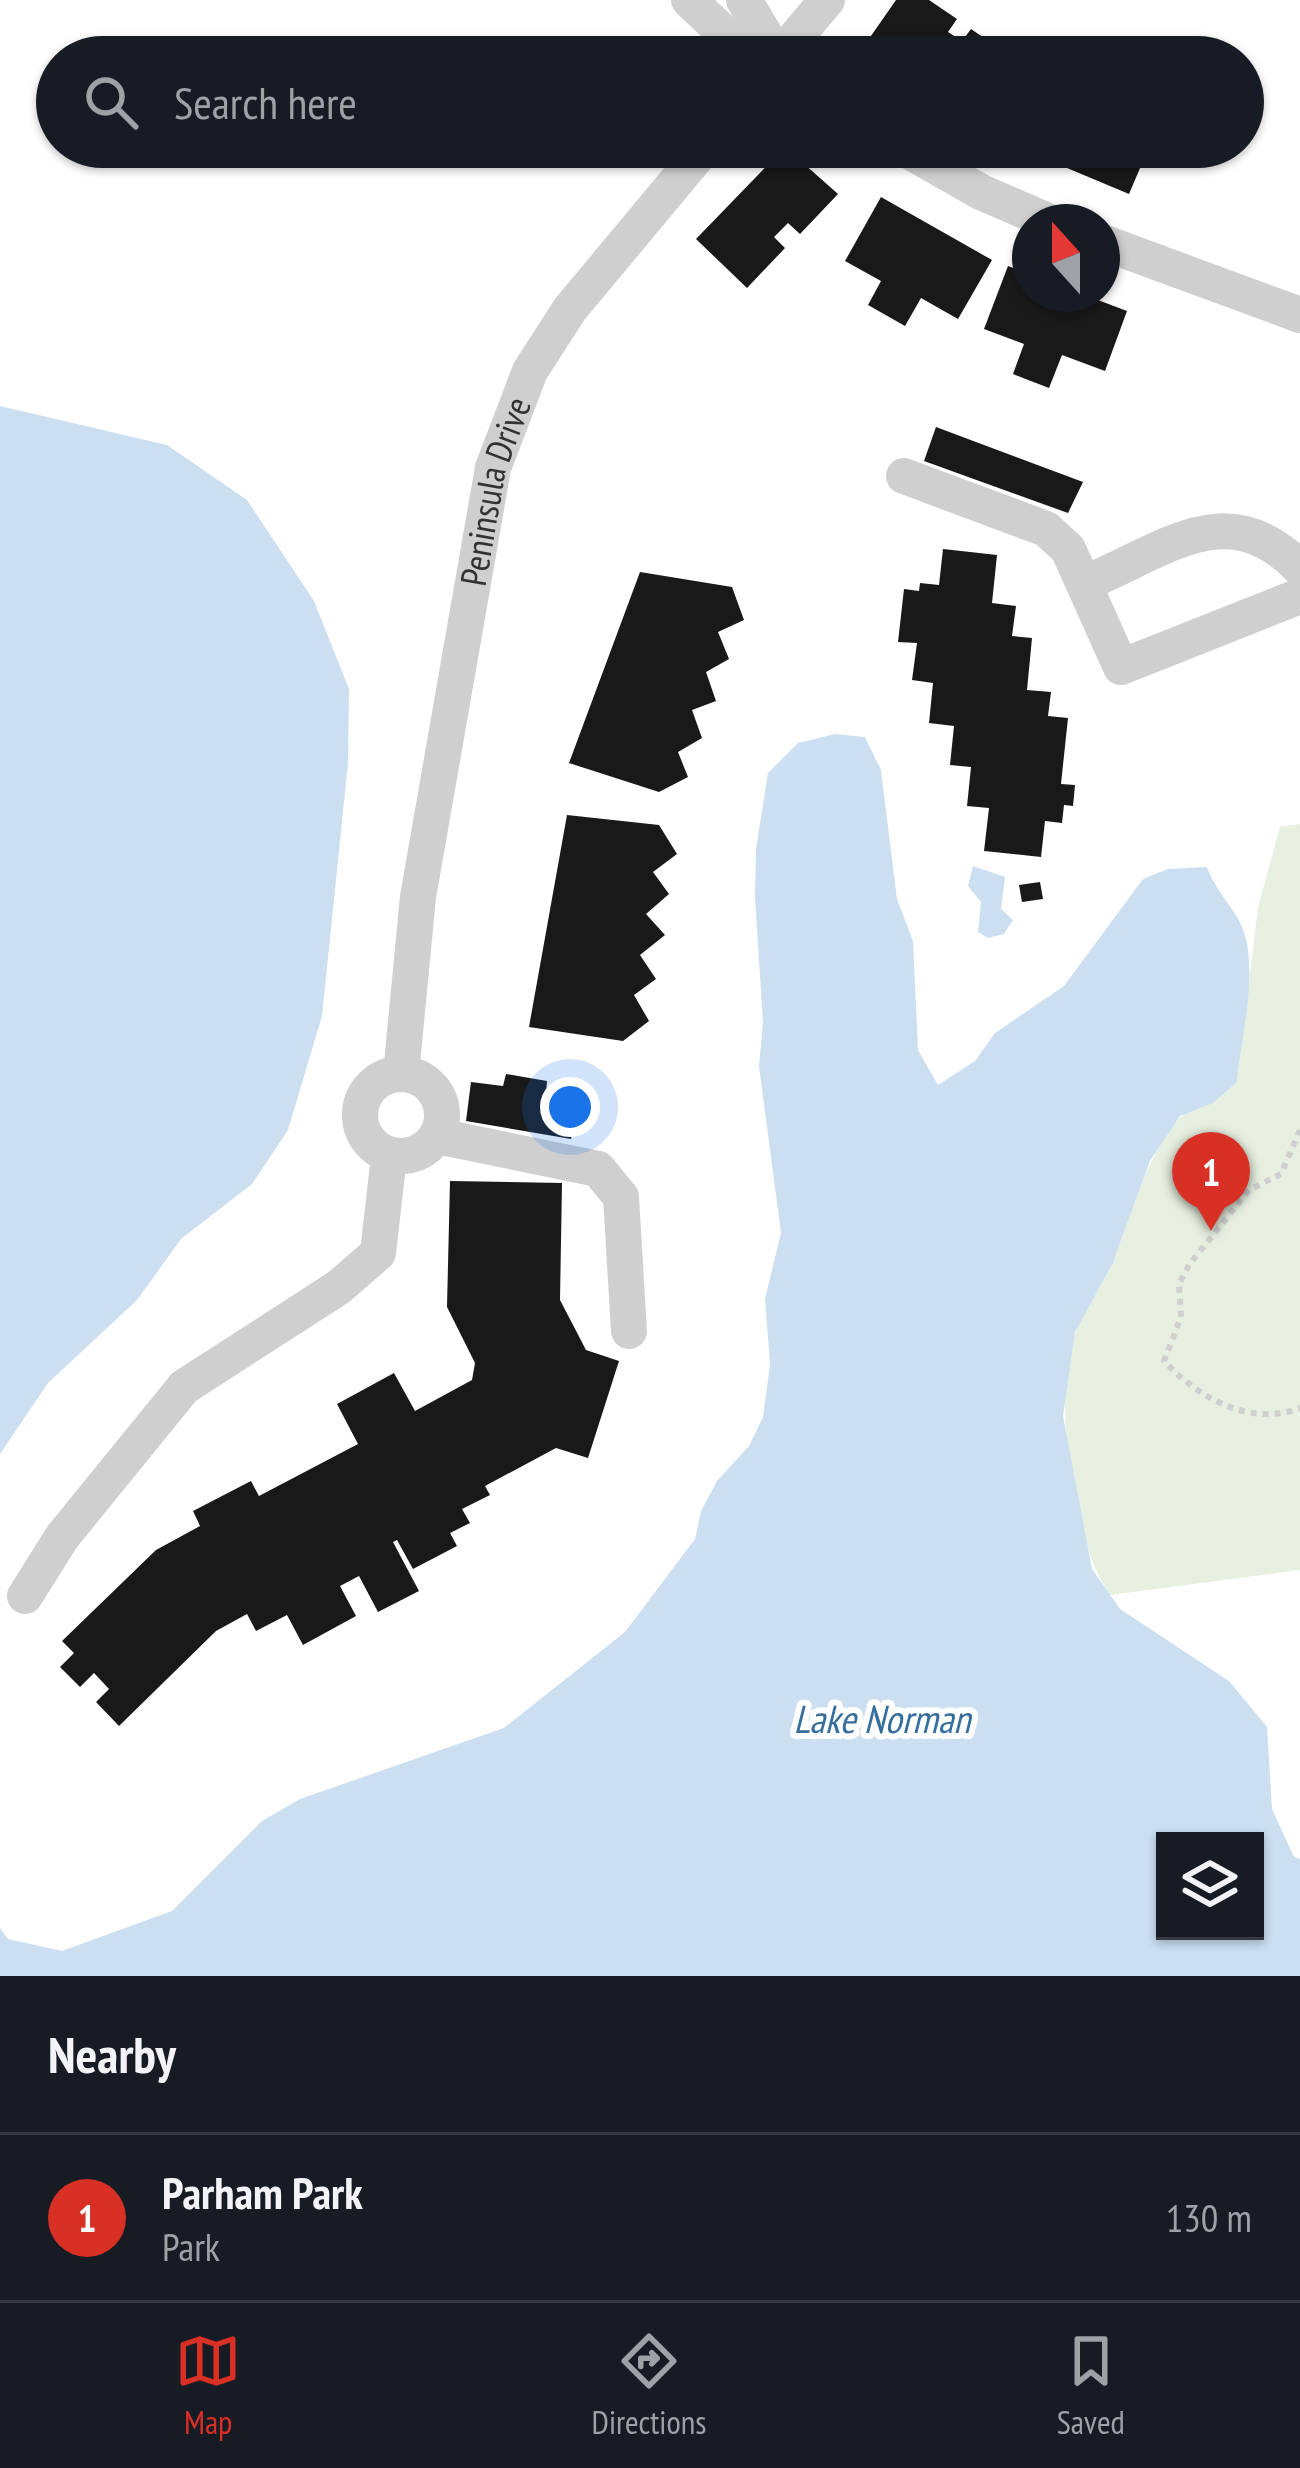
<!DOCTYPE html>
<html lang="en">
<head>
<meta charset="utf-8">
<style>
  :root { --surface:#171b24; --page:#20242c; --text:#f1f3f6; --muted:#9ea1a6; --line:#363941; --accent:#d93025 }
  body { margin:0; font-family:"PT Sans Narrow",sans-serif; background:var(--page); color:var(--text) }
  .controls { position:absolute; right:36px; bottom:36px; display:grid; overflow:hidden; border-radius:0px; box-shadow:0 3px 9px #0004 }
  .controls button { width:108px; height:108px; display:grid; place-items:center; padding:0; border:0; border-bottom:3px solid var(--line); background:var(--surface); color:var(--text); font:60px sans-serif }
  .compass { position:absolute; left:1012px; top:204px; width:108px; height:108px; border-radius:50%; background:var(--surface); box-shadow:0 3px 9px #0004; rotate:339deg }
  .you { position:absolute; left:570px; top:1107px; width:42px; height:42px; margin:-30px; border:9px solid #fff; border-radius:50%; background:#1a73e8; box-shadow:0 0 0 18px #1a73e833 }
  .badge { display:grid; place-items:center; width:78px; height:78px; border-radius:50%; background:var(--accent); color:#fff; font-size:39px; font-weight:700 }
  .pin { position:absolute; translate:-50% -99px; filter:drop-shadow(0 3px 6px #0008) }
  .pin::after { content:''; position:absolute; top:63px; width:42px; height:36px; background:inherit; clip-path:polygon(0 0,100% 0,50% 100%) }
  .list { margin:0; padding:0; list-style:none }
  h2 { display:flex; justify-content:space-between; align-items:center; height:156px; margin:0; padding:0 48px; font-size:51px }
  h2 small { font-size:39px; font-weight:400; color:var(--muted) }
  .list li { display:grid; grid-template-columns:78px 1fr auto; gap:36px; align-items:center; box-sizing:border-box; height:168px; padding:0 48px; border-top:3px solid var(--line) }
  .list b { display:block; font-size:45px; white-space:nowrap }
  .list p { margin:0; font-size:39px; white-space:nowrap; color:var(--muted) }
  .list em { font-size:39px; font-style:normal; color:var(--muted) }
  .icon { flex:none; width:66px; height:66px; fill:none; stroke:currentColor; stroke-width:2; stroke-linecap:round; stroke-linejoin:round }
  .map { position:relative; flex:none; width:1300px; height:1976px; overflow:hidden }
  .search { position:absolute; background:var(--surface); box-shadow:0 3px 9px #0004; left:36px; right:36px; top:36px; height:132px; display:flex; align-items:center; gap:30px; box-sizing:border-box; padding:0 42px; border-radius:66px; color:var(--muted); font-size:45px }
  .sheet { height:324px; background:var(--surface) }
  nav { display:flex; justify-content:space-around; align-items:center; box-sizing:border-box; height:168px; border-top:3px solid var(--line); background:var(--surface); font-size:33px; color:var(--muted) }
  nav a { display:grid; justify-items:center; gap:6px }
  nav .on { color:var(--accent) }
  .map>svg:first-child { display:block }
</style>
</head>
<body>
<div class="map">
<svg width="1300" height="1976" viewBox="0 0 1300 1976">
  <rect width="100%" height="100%" fill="#fff"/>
  <path fill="#e7f0e0" d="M1300,824V1570L1110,1595C1072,1542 1050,1390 1077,1328C1086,1306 1103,1286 1112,1264C1133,1214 1142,1165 1176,1122C1186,1109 1220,1096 1237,1082L1258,907L1280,827Z"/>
  <path fill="#cbdff1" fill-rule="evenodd" d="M0,406L167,445L247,500L314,601L349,689L348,763L322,1016L288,1130L252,1184L181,1239L137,1300L48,1383L0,1454Z
    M835,734L865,737L881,770L897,899L913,941L918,1050L938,1085L975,1061L995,1033L1064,986L1143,879L1168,869L1207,867C1215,891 1236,909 1244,932C1258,975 1241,1038 1237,1082L1213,1103L1180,1116L1150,1161L1112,1265L1075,1332L1063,1416L1092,1569L1120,1609L1229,1681L1267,1727L1272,1809L1294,1857L1300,1859V1976H0V1928L8,1939L62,1951L172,1911L262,1821L300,1799L504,1728L625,1632L695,1539L701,1511L717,1481L749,1446L763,1417L770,1364L765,1299L781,1233L759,1066L763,1023L755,897L756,849L768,773L798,743ZM1255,1841V1931H1165V1841Z
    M973,866L1005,877L1001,909L1013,920L1004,934L988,938L978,932L981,902L968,886Z"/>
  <path fill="#191919" d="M896,0H929L957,19L948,32L962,41L971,29L1012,57H879L864,46Z
    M785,147L838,194L800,234L788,223L774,237L785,248L747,288L696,239Z
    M1017,147H1149L1129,194Z
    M881,197L992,260L958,319L921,298L905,326L868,305L881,281L845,261Z
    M1008,266L1030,274V294H1082L1127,311L1105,371L1062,355L1049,388L1013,374L1024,344L984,329Z
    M936,427L1083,482L1068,513L924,461Z
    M943,549L997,555L992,603L1016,606L1012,636L1032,638L1027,690L1051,692L1048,716L1068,718L1061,784L1075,785L1073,806L1064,805L1062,823L1045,821L1041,857L984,851L989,808L967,806L971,767L950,765L954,726L929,723L933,683L912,680L917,643L898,642L904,589L919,591L920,583L939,585Z
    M640,572L732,587L744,620L718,632L729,659L706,672L716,701L692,710L702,738L678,752L688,777L659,792L569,763Z
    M567,815L659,825L677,854L653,872L669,894L646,914L665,935L640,955L656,979L634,995L649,1021L623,1041L529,1027Z
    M1040,882L1043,899L1022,902L1019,885Z
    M506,1074L547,1081L546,1094L580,1099L571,1139L466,1121L471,1082L503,1086Z
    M450,1181L562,1183L560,1300L586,1350L619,1361L588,1458L556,1448L485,1486L490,1495L462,1509L470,1523L450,1533L457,1546L413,1569L397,1540L393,1542L419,1591L378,1612L359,1576L340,1586L356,1616L303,1645L287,1615L256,1631L247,1614L216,1631L119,1726L96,1702L109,1689L94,1673L80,1687L60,1667L74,1653L62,1641L156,1550L200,1526L193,1511L251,1481L259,1496L358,1444L337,1404L394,1373L415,1411L472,1380L475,1363L447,1307Z"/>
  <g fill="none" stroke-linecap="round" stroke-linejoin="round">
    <path stroke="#cfcfcf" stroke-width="6" stroke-dasharray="6 6" stroke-linecap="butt" d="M1300,1130L1281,1174L1249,1190L1189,1265L1179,1284L1181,1317L1164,1361C1199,1398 1249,1427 1300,1408"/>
    <g stroke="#cfcfcf" stroke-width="36">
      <path d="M689,0L724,33L778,57"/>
      <path d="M744,0L778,57"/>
      <path d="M779,57L827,0"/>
      <path d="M902,147L981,192L1050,222"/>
      <path d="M1102,242L1300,315"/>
      <path d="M904,476L1046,529L1068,549L1121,667L1300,596"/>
      <path d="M1085,583C1168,549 1227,494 1300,568"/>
      <circle cx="401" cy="1115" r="41"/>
      <path id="s1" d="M401,1074L418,897L493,468L530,371L570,309L705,147"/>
      <path d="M437,1136L598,1169L621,1197L629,1331"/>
      <path d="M25,1596L62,1537L184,1387L339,1287L378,1253L389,1156"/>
    </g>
  </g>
  <g text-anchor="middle" stroke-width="12" stroke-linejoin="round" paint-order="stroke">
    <g font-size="36" fill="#323232" stroke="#fff">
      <text dy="13" stroke="none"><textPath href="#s1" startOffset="591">Peninsula Drive</textPath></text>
    </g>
    <g font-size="39" font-style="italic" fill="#366e9e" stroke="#fff">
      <text x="882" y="1733">Lake Norman</text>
    </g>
  </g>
</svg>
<div class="controls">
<button><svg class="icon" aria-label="layers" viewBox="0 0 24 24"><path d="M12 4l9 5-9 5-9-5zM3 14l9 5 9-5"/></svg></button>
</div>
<svg class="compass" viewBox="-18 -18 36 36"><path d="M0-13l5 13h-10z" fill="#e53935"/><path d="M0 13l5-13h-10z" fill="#9ea1a6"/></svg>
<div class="you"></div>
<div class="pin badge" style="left:1211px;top:1231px">1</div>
<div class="search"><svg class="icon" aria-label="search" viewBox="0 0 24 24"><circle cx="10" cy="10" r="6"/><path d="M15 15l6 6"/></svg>Search here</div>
</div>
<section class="sheet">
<h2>Nearby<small></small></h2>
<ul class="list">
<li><span class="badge">1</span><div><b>Parham Park</b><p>Park</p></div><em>130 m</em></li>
</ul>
</section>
<nav>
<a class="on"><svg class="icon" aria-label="map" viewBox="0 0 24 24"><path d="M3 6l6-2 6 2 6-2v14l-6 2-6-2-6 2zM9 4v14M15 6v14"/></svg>Map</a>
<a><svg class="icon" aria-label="directions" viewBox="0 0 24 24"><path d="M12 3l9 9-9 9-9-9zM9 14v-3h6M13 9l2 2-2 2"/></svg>Directions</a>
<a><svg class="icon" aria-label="saved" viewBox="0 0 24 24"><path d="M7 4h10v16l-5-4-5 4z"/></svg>Saved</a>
</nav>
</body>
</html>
